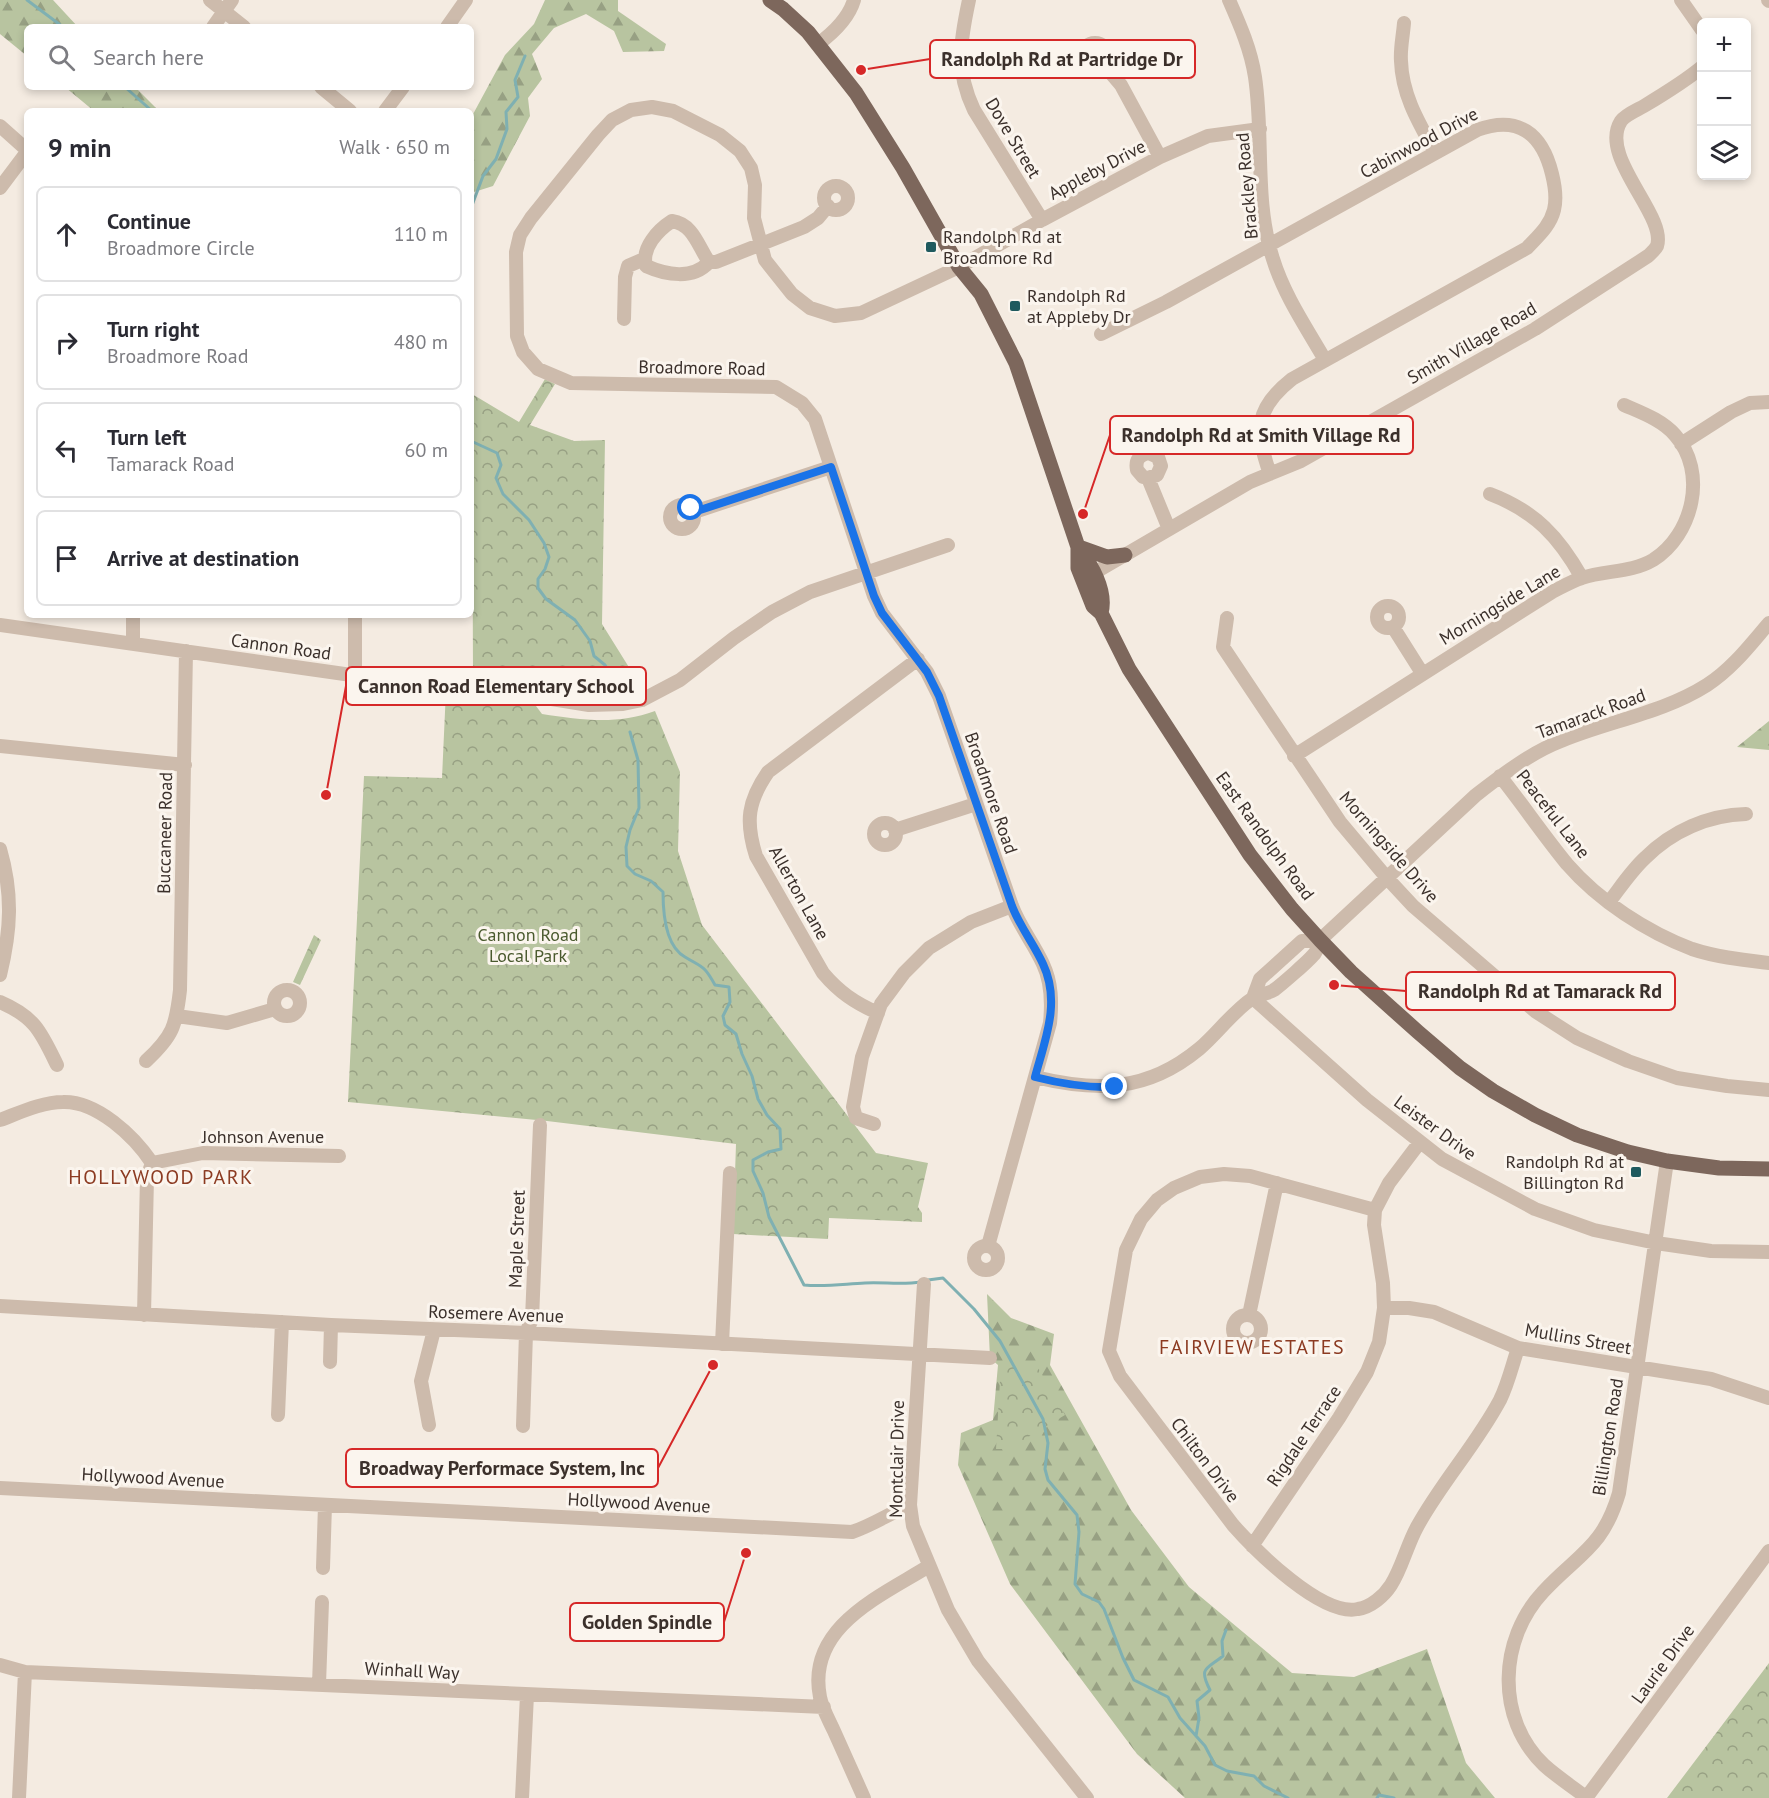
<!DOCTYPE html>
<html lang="en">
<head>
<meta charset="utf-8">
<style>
  :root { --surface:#fff; --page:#f2f2f3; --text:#2b2b33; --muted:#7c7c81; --line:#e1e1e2 }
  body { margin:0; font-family:"PT Sans",sans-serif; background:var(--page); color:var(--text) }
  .controls { position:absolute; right:18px; top:18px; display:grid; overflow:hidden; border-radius:9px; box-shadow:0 3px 9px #0003 }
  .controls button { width:54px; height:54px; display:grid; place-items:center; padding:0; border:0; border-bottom:2px solid var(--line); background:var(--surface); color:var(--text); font:30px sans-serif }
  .stop { position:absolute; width:18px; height:18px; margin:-14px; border:4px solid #1a73e8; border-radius:50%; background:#fff }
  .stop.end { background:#1a73e8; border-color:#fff; box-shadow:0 2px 6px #0008 }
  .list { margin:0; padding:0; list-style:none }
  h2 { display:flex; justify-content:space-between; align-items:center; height:78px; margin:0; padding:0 24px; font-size:26px }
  h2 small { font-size:20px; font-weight:400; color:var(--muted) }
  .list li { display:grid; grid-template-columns:39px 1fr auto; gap:18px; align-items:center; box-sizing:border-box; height:96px; margin:0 12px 12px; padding:0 12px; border:2px solid var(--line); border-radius:9px }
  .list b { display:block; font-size:22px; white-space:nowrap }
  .list p { margin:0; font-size:20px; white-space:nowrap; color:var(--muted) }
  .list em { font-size:20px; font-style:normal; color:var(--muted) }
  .icon { flex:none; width:33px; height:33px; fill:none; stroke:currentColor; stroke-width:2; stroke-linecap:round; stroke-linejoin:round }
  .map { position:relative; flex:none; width:1769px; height:1798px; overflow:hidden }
  .search { position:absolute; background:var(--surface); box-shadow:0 3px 9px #0003; left:24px; top:24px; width:450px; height:66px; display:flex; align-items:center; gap:15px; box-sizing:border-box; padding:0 21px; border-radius:9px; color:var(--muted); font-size:22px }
  .panel { position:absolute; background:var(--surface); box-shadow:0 3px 9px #0003; left:24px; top:108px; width:450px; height:510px; border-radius:9px }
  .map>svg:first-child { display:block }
</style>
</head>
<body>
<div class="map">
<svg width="1769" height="1798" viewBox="0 0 1769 1798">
  <defs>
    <pattern id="forest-firs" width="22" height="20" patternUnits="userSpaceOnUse" patternTransform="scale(1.5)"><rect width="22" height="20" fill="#b8c4a0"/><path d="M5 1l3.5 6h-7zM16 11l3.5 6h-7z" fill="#97a083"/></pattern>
    <pattern id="park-crowns" width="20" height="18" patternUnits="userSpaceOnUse" patternTransform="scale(1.5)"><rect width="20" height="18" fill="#b8c4a0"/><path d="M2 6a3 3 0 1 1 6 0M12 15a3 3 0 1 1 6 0" fill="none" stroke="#97a083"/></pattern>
  </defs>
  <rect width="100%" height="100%" fill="#f4ebe1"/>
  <path fill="url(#forest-firs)" d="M0,0H53L78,27H27V56L0,34Z
    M545,0H618V11L666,44L664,51L623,52L614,31L586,14L554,28L532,54L542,79L528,98L530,116L493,186L471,193L472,116L505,55L534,24Z
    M65,87H135L159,111H94Z
    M1769,721V750L1737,747Z
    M987,1294L1011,1318L1054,1334L1050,1365L1131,1510L1189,1587L1292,1673L1354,1677L1427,1649L1466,1763L1495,1798H1185L1137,1754L1010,1584L958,1465L961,1433L993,1420L998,1365L990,1358Z"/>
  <path fill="url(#park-crowns)" d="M545,379L555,384L530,425L574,441L605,440L602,624L640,685L620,690L604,692L473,677L472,394L519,422Z
    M446,690L530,698L542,714C582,720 617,725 655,711L680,772L678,851L702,925L876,1153L928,1163L918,1207L922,1213V1222L829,1218L828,1239L733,1234L736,1144L547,1121L348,1102L364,776L442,778Z
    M314,935L321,940L300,985L293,982Z
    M1001,1364L1037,1366L1065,1415L1008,1449H996Z
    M1769,1663V1798H1667L1760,1675Z"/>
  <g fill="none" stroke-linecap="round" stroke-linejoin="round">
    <path stroke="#7fb0b2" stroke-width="3" d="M27,0L63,27
      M125,87L152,111
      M471,208L483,176L496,159L507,129L506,112L518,97L515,80L525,56
      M471,441L497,453L501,465L496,478L503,494L529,520L544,543L549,557L545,569L538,579V588L546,599L575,620L590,641L594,656L605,665L614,681
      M630,732L638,760L639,808L630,830L626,847L627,866L635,874L651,881L663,892C663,913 665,946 685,957C703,968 704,965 715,985L729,987L730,1002L723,1016L725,1025L736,1034L742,1054L752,1076L758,1099L767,1115L780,1129L781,1149L768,1152L753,1160V1171L763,1193L769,1217L804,1285C825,1287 844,1284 865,1283C884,1282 902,1285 921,1282
      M928,1280L943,1278L974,1309L1000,1341L1043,1419L1048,1443L1045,1469L1048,1480L1077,1515L1079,1532L1075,1584L1082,1594L1099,1602L1104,1609L1123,1658L1134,1680L1168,1697L1180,1718L1205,1746L1215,1765L1227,1771L1254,1776L1264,1786L1288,1798
      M1196,1736L1199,1718L1197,1701L1210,1690C1198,1667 1207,1669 1223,1656L1222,1641L1226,1630
      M1377,1798L1379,1795L1394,1798"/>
    <path stroke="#cdbbac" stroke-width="14" d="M210,0L244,27
      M969,0C960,42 955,70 974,110L1042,220
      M1229,0C1240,25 1251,50 1255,77C1264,137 1254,201 1273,259C1284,295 1306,327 1325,360
      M1681,0L1702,30
      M1768,0L1769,1
      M1404,23C1403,36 1400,49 1401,61C1402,95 1419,123 1435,152
      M213,27L232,0
      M447,27L466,0
      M1082 56a13 13 0 1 1 26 0a13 13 0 1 1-26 0Z
      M818,44C833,33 849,17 854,0
      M1104,65L1121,85L1160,157
      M321,87L350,111
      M385,111L403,87
      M0,126L27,150
      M824 198a12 12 0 1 1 24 0a12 12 0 1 1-24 0Z
      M0,188L27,152
      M672,221C693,224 698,246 709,262C693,280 666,275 646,266C641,248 658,230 672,221Z
      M709,262H716L804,227L818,218L828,206
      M624,319L625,277L628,266L644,259
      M1101,334L1166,302L1477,130C1518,115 1542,133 1552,174C1555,186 1557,198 1554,210C1550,226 1538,236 1527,248L1292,379C1254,409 1255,431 1270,474
      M1681,444L1731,412L1750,403L1769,402
      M1148,478L1157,475L1161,466L1158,457L1149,453C1139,455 1135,460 1137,470L1143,477L1148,478L1169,529
      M1490,494C1535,511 1559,537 1582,578
      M670 517a12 12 0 1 1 24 0a12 12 0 1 1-24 0Z
      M694,512L831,467
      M1094,573L1250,482L1301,461L1535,329L1648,256C1651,253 1655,250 1657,246C1667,215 1598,157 1621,121C1625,115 1637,110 1644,106C1664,94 1684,82 1702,67
      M1377 617a11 11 0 1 1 22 0a11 11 0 1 1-22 0Z
      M133,615V643
      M355,615V676
      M1227,618L1223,647L1340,822L1387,878L1413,906L1535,1011L1577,1038L1628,1061L1677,1078L1727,1086L1769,1090
      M0,625L492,695H527L589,705L623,704L642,700L680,680L734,638L772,612L810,592L948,545
      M1393,627L1422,673
      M0,746L185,765
      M1294,756L1552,592C1562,587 1572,581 1582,578C1605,570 1631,573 1653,560C1693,535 1708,472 1675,435C1662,420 1642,413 1624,405
      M1500,776C1523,805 1544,836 1567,864C1599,901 1647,932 1692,949C1716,957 1744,960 1769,963
      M874 834a11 11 0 1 1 22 0a11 11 0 1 1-22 0Z
      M895,830L976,804
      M0,849C13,894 11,930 0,975
      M1609,902C1620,888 1631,871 1645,858C1672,831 1708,815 1746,814
      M274 1003a13 13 0 1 1 26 0a13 13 0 1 1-26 0Z
      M1253,998L1367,1100L1442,1159L1535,1209L1594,1230L1656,1243L1711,1251L1769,1252
      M1253,998L1260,979L1302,941L1320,940
      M0,1002C35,1017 41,1032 57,1065
      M878,1013C855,1003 839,992 823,973L756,856C745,821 748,801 768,772L918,659
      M177,1016L227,1023L275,1009
      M146,1061C173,1036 176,1026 180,990L186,651
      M1035,1077C1097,1092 1147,1092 1199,1049C1217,1034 1233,1011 1253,998C1259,994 1268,994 1274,990C1281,985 1311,959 1315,953C1318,949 1318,943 1320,940L1476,795C1502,775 1530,753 1561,741C1609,721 1663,713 1707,685C1732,669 1750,645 1769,623
      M0,1120C19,1113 42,1102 63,1102C97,1101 134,1136 152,1163
      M874,1124L856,1118L853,1107L862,1057L881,1004L904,973L929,948L971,922L1012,906
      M152,1163L203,1153L339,1156
      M1375,1210L1250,1176L1224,1174L1200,1177L1174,1188L1157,1200L1141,1219L1126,1250L1109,1351L1120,1376L1233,1525C1256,1551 1322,1617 1358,1609C1371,1607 1384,1596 1391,1585C1402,1568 1407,1545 1417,1527C1441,1483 1476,1445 1500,1400C1508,1384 1512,1366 1518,1348
      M974 1258a12 12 0 1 1 24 0a12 12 0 1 1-24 0Z
      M988,1246L1050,1023C1052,1003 1052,983 1043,964C1034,944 1020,927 1012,906L939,696L927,672L882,613L874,596L815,419L802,403L776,387L571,383L538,369L523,352L517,336L516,252L520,235L531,218L598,135L612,120L631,110L652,107L673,111L720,135L740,151L751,168L755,185L754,218L765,260L792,294L810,308L835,316L861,313L959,267L1042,220L1160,157L1208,136L1260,129
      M924,1284L910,1505L913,1526L948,1610L978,1661L1087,1798
      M0,1306L331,1325L526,1333L990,1358
      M1384,1308H1409L1434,1312L1518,1348L1711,1379L1769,1398
      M1233 1329a14 14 0 1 1 28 0a14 14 0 1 1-28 0Z
      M144,1315L147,1177L152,1163
      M1249,1315L1277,1183
      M722,1344L730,1173
      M330,1362L331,1325
      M278,1415L282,1322
      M429,1425L421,1381L434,1330
      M523,1426L526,1333L532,1319L540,1125
      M0,1488L852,1532C873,1525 890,1513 910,1505
      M1252,1546L1339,1418L1367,1372L1379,1342L1384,1308L1383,1283L1374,1225L1375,1210L1389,1183L1420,1142
      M323,1568L325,1505
      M0,1665L25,1672L824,1707
      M319,1684L322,1602
      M19,1798L25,1672
      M522,1798L527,1695
      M864,1798C854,1776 844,1753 834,1731C829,1720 822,1708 820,1697C806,1627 881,1596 929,1566
      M1586,1798L1769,1551
      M1587,1798C1573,1787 1557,1777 1544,1765C1495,1718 1499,1639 1543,1592C1578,1554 1603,1548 1619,1493L1667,1161"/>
    <path stroke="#7d675c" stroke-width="15" d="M770,0L783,9L808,32L856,93L903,168L959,267L981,294L1016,363L1078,547V568L1093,606L1101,613L1129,669L1250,855L1292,909L1320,940L1351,972L1418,1032L1460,1068L1493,1091L1535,1115L1577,1135L1628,1152L1667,1161L1719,1168L1769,1169
      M1078,547C1091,565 1107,590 1101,613
      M1079,547L1107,557L1125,555"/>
  </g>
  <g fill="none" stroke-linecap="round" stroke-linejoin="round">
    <path stroke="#1a73e8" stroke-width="8" d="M691,508L694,512L831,467L874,596L882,613L927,672L939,696L1012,906C1020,927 1034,944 1043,964C1061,1002 1045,1040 1035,1077C1062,1084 1087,1088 1115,1087"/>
  </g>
  <g fill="#1f5a5e" stroke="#fbf5ee" stroke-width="2">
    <rect x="925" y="241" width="12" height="12" rx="3"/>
    <rect x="1009" y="300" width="12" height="12" rx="3"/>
    <rect x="1630" y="1166" width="12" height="12" rx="3"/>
  </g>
  <g text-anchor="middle" stroke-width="6" stroke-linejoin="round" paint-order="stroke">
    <g font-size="18" fill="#3b302b" stroke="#fbf5ee">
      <text transform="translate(1013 138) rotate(59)" y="6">Dove Street</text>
      <text transform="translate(1419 143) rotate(-28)" y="6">Cabinwood Drive</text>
      <text transform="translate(1097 170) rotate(-28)" y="6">Appleby Drive</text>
      <text transform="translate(1247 186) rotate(-95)" y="6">Brackley Road</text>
      <text transform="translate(1472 343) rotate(-30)" y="6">Smith Village Road</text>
      <text transform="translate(702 368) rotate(1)" y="6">Broadmore Road</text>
      <text transform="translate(1500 605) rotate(-31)" y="6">Morningside Lane</text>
      <text transform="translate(281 647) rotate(8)" y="6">Cannon Road</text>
      <text transform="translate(1591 714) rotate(-20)" y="6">Tamarack Road</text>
      <text transform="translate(991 793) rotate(71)" y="6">Broadmore Road</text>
      <text transform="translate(1553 814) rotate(52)" y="6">Peaceful Lane</text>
      <text transform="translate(165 833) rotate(-89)" y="6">Buccaneer Road</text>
      <text transform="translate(1265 836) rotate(54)" y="6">East Randolph Road</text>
      <text transform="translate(1389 847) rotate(49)" y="6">Morningside Drive</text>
      <text transform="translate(799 893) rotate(61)" y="6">Allerton Lane</text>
      <text transform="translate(1435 1128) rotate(36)" y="6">Leister Drive</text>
      <text x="263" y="1143">Johnson Avenue</text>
      <text transform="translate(517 1239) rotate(-88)" y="6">Maple Street</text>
      <text transform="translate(496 1314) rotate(2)" y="6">Rosemere Avenue</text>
      <text transform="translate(1578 1339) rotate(10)" y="6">Mullins Street</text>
      <text transform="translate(1304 1436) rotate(-56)" y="6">Rigdale Terrace</text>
      <text transform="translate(1608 1437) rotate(-81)" y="6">Billington Road</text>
      <text transform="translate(897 1459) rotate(-89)" y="6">Montclair Drive</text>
      <text transform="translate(1205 1460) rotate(53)" y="6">Chilton Drive</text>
      <text transform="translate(153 1478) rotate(3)" y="6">Hollywood Avenue</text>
      <text transform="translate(639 1503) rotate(3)" y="6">Hollywood Avenue</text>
      <text transform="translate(1663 1664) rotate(-54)" y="6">Laurie Drive</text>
      <text transform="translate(412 1671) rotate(3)" y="6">Winhall Way</text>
    </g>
    <g font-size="18" fill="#3b302b" stroke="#fbf5ee" text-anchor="start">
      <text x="943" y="243">Randolph Rd at<tspan x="943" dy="21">Broadmore Rd</tspan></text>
      <text x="1027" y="302">Randolph Rd<tspan x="1027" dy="21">at Appleby Dr</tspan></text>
      <text x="1624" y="1168" text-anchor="end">Randolph Rd at<tspan x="1624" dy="21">Billington Rd</tspan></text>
    </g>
    <g font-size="18" fill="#4a5a2e" stroke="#fbf5ee">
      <text x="528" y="941">Cannon Road<tspan x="528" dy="21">Local Park</tspan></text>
    </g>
    <g font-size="20" letter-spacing="1.5" fill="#8c3b22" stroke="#fbf5ee">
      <text x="161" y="1184">HOLLYWOOD PARK</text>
      <text x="1252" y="1354">FAIRVIEW ESTATES</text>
    </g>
  </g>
  <path fill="none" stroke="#d62828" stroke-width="2" d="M861 70L930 59M1083 514L1110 435M326 795L346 686M1334 985L1406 991M713 1365L658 1468M746 1553L724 1622"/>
  <g fill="#d62828" stroke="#fbf5ee" stroke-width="2">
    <circle cx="861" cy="70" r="6"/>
    <circle cx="1083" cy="514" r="6"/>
    <circle cx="326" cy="795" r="6"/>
    <circle cx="1334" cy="985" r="6"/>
    <circle cx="713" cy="1365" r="6"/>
    <circle cx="746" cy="1553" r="6"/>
  </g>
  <g fill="#fbf5ee" stroke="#d62828" stroke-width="2">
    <rect x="930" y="40" width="265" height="38" rx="6"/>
    <rect x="1110" y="416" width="303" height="38" rx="6"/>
    <rect x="346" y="667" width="300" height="38" rx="6"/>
    <rect x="1406" y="972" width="269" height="38" rx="6"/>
    <rect x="346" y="1449" width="312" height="38" rx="6"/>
    <rect x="570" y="1603" width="154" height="38" rx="6"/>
  </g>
  <g font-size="20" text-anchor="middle" font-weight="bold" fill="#3b302b">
    <text x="1062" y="66">Randolph Rd at Partridge Dr</text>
    <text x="1261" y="442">Randolph Rd at Smith Village Rd</text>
    <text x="496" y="693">Cannon Road Elementary School</text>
    <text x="1540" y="998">Randolph Rd at Tamarack Rd</text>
    <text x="502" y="1475">Broadway Performace System, Inc</text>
    <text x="647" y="1629">Golden Spindle</text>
  </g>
</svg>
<div class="controls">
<button>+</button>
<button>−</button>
<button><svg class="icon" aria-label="layers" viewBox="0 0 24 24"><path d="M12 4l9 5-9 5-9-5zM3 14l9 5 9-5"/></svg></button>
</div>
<div class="stop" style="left:691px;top:508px"></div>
<div class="stop end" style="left:1115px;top:1087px"></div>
<div class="search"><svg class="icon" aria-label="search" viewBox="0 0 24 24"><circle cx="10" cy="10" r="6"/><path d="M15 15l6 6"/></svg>Search here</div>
<section class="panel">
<h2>9 min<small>Walk · 650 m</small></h2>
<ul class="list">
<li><svg class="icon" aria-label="ahead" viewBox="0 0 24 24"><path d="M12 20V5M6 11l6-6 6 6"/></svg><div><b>Continue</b><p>Broadmore Circle</p></div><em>110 m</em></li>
<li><svg class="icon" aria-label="right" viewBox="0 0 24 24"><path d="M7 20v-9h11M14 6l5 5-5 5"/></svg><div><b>Turn right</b><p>Broadmore Road</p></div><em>480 m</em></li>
<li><svg class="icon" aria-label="left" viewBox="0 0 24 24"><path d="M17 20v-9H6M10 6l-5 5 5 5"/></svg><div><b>Turn left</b><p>Tamarack Road</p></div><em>60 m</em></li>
<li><svg class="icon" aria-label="arrive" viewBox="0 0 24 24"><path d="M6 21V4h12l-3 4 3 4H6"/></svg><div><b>Arrive at destination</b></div></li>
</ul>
</section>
</div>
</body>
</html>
